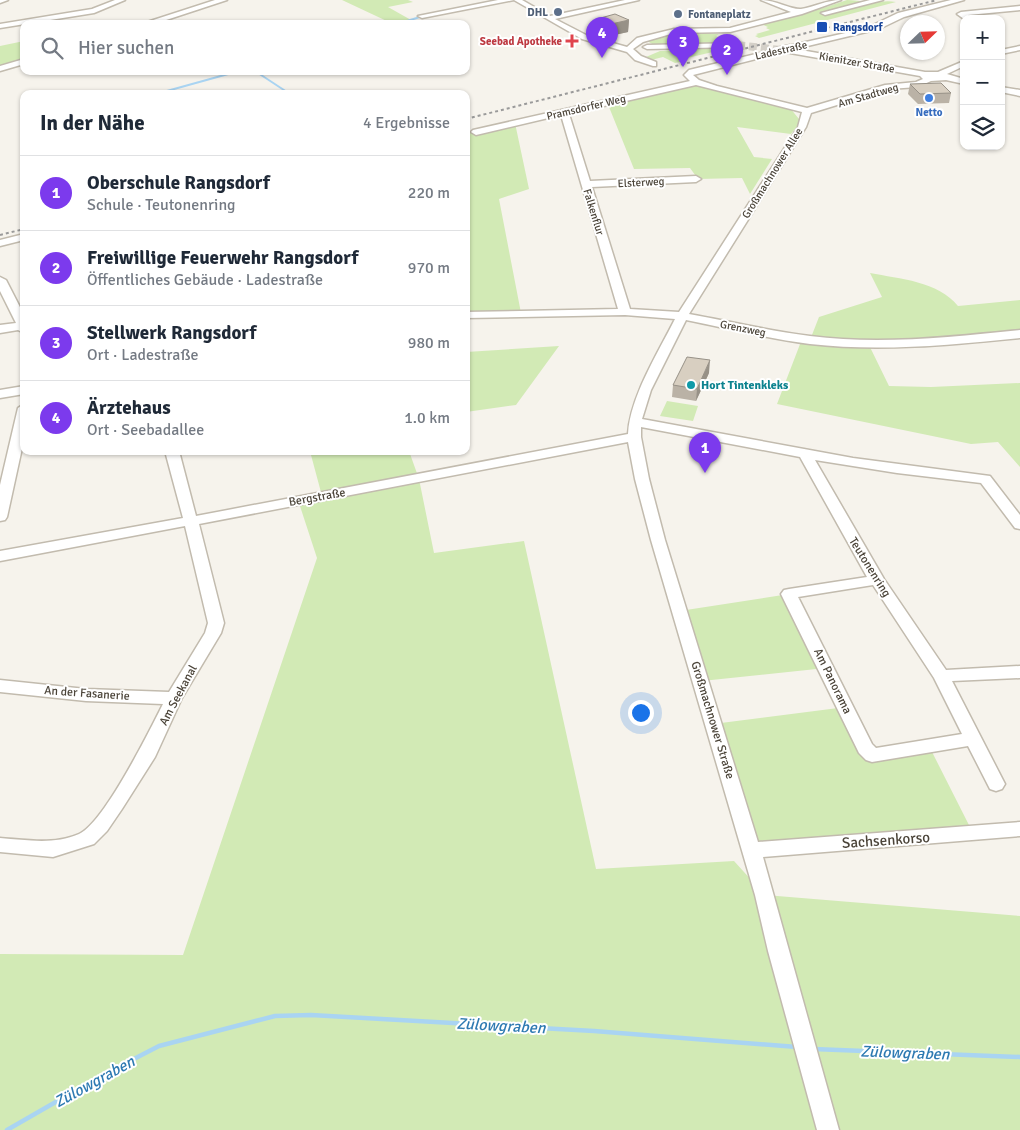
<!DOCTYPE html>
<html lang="de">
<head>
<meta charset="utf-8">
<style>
  :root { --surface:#fff; --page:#f2f2f3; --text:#1f2937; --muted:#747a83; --line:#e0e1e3; --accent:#7c3aed }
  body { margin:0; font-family:Signika,sans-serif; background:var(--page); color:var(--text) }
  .controls { position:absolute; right:15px; top:15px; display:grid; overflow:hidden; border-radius:10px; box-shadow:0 1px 4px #0004 }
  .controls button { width:45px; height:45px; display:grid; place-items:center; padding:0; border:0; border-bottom:1px solid var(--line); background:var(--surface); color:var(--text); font:25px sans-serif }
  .compass { position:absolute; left:900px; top:15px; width:45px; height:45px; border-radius:50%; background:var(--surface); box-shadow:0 1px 4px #0004; rotate:67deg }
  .you { position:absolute; left:640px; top:712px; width:18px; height:18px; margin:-12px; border:4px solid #fff; border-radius:50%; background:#1a73e8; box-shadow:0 0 0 8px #1a73e833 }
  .badge { display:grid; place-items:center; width:32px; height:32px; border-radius:50%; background:var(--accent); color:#fff; font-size:16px; font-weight:700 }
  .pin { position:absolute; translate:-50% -41px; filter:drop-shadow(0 1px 2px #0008) }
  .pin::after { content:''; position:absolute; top:26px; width:18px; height:15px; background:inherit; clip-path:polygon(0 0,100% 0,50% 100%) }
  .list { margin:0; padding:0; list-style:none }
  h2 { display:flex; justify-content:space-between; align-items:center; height:65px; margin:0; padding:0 20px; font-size:21px }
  h2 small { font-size:16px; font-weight:400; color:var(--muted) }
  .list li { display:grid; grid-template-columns:32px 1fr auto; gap:15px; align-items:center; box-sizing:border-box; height:75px; padding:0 20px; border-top:1px solid var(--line) }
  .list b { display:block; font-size:19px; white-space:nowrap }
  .list p { margin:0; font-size:16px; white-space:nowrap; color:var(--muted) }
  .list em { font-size:16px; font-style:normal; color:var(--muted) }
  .icon { flex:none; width:28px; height:28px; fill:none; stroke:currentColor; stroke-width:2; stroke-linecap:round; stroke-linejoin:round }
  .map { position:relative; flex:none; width:1020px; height:1130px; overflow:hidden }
  .search { position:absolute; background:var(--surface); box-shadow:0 1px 4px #0004; left:20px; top:20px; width:450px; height:55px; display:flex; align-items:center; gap:12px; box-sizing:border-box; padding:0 18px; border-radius:10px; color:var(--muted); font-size:19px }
  .panel { position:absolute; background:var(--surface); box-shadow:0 1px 4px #0004; left:20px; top:90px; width:450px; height:365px; border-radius:10px }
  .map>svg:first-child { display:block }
</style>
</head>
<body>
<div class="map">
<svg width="1020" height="1130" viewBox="0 0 1020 1130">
  <rect width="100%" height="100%" fill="#f6f3ec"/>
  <path fill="#d2eab5" d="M342,0H408L413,2L388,7L411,20L391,23Z
    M847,0C854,0 860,1 868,2C877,3 885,0 896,2L759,38L755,36L758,35L756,34L770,30L766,28L768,27L761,24L823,8Z
    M688,32L719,34L716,36L721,39L743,41L656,46L647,41L673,34Z
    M24,41V61L0,69V46Z
    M734,47L687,58L685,61L675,63L663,57L651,60L646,57L660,51Z
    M696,82L790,108L799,119V124L791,134L737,127L754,157L772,159L750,194L742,178L698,179L690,168L634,169L607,102Z
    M515,123L529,189L499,199L521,313L466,315V134Z
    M870,273C900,279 938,281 958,306L1020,300V334L868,343L889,386L931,387L1020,383V467L998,442L971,444L777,404L802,339L810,340L819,317L882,297Z
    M559,346L516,405L466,412V352Z
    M667,401L698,406L693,421L660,416Z
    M303,451H409L419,479L434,553L524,541L596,869L734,861L765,895L1020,916V1130H0V954L183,955L317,558L298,500L322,496L311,455Z
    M789,594L826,668L702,681L686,610Z
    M846,707L872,755L929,746L973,833L763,856L713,724Z"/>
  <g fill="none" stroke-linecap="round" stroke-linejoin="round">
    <path stroke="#a9d4f2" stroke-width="2" d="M397,24L420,17
      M255,71L290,94
      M156,94L239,71"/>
    <path stroke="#a9d4f2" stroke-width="4.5" d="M813,1049L1020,1057
      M7,1130L101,1076L159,1046L275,1016L311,1015L594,1031L797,1047"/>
    <path stroke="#d4d0c8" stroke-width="8" stroke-dasharray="8 4" stroke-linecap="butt" d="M737,45L789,51"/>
    <g stroke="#c2bbae" stroke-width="3">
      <path id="minor" d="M0,0H8L0,3Z
        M115,0H125L94,13L0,28V24L92,9Z
        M215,0H227L154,24H141Z
        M498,0H522L550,16L625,0H639L555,19L588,36L627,47L637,38L674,29L730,28L791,12L761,0C775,0 792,10 801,9C815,7 826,0 841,0L802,14L730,32L674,33L643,42L633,49L641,56L656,62V66H653L635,60L627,52L582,39L514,0L422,18L418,16Z
        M870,0H883L825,15L821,13Z
        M951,0H964L904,17L879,29L795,49L925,72H938L964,61V66L947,74L964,79V84L946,80L931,81L918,87L889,89L811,113L806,127L689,314C729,321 769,331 810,336C879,345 951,337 1020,330V338C951,345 879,352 810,344C768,339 727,328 686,320L651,390L642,419L853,458L990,476L1020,515V529L1015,528L981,483L897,473L815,460L884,579L946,670L1020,666V678L952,681L1005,784L1002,789L996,791L990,789L968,746L872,762L866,760L859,753L781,594L784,590L789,589L867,577L800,457L641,427V437L649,479L665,540L758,842L1020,822V836L763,857L839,1130H817L768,951L755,895L651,540L635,479L628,442L199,524L224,623L221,633L182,698L155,757L122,809L107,831L94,844L53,857L0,852V838C27,840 54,845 79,834C104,823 150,730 163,704L86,701L0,692V680L86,689L169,692L205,633L208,623L185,526L0,561V551L183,518L165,451H179L196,516L628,434C630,397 658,353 675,319L625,315L466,318V312L618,309L561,115L476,135L471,132L473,130L690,81L684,75L689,70L777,49H780V53L693,75L699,80L717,86L807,108L885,85L916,82L923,79L920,76L790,53L786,51L788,46L850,32L873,25L898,13ZM696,85L802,112L798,127L679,312L630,309L592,187L696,182L701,179L696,176L590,181L569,114ZM873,585L934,678L962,734L876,748L872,744L798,597Z
        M1020,6V10L968,15L973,19H964L957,14L961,12Z
        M740,43L741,45L737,47L647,49L643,47L647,45Z
        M1020,46V50L1001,54V50Z
        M24,59V64L0,71V66Z
        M1001,87L1020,90V96L1001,92Z
        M24,234V240L0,246V240Z
        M0,277L6,280L24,315V333L18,330L0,333V325L16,323L0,291Z
        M24,386V394L0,398V390Z
        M24,404V439L7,517L5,520L0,521V485L18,408Z"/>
    </g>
    <use href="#minor" fill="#fff" fill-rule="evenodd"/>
    <path stroke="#9a9a9a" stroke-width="2" stroke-dasharray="3 3" stroke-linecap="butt" d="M466,119L937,0
      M0,235L24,229"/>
    <g stroke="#c2bbae" stroke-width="9" stroke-linecap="butt">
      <path id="minor-bridge" d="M777,51L791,48"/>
    </g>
    <use href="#minor-bridge" stroke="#fff" stroke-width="8"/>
  </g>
  <path fill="#bab2a6" d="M597,19L629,20L628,32L610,36L596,30Z
    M910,84L951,93L949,103L918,104L908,94Z
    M709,373L696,401L672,397L673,385Z"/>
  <path fill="#979187" d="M629,20L628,32L610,36L611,24Z
    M710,360L709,373L696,401L697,389Z"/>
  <path fill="#d8cfc1" stroke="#979187" d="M615,14L629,20L611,24L597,19Z
    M941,83L951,93L920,94L910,84Z
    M687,357L710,360L697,389L673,385Z"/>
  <g fill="#5c6f8a" stroke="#fff" stroke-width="2">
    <circle cx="558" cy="12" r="5"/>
    <circle cx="678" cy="14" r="5"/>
  </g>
  <rect fill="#1a4fb4" stroke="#fff" stroke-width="2" x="816" y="21" width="12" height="12" rx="2.5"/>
  <path fill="#e0444e" stroke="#fff" stroke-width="2" d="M569.5 33.5h5v5h5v5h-5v5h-5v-5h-5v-5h5z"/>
  <circle fill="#3f7fe0" stroke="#fff" stroke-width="2" cx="929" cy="98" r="5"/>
  <circle fill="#0f9aa8" stroke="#fff" stroke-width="2" cx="691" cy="385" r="5"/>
  <g text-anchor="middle" stroke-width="4" stroke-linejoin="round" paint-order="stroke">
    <g font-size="11" font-weight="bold" fill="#4e5e75" stroke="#fff" text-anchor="end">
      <text x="548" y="16">DHL</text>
      <text x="688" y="18" text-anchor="start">Fontaneplatz</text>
    </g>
    <g font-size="11" font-weight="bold" fill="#164399" stroke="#fff" text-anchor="start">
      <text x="833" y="31">Rangsdorf</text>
    </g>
    <g font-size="11" font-weight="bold" fill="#be3a42" stroke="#fff" text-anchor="end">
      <text x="562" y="45">Seebad Apotheke</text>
    </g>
    <g font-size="11" fill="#4b4439" stroke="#fff">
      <text transform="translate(781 50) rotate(-13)" y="4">Ladestraße</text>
      <text transform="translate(857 62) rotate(10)" y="4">Kienitzer Straße</text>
      <text transform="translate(868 95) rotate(-16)" y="4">Am Stadtweg</text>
      <text transform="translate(586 107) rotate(-13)" y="4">Pramsdorfer Weg</text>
      <text transform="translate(772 173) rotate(-58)" y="4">Großmachnower Allee</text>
      <text transform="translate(641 182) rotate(-3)" y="4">Elsterweg</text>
      <text transform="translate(594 212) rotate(73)" y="4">Falkenflur</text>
      <text transform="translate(743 328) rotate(11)" y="4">Grenzweg</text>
    </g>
    <g font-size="11" font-weight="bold" fill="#366cbe" stroke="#fff">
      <text x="929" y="116">Netto</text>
    </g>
    <g font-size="12" font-weight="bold" fill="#0d838f" stroke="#fff" text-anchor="start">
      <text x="701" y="389">Hort Tintenkleks</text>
    </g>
    <g font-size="12" fill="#4b4439" stroke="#fff">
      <text transform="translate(317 497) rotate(-10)" y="4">Bergstraße</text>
      <text transform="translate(870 567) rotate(58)" y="4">Teutonenring</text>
      <text transform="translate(833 681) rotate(64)" y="4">Am Panorama</text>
      <text transform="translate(87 693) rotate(4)" y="4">An der Fasanerie</text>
      <text transform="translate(178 695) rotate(-62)" y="4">Am Seekanal</text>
      <text transform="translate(713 720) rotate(73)" y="4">Großmachnower Straße</text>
    </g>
    <g font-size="15" fill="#4b4439" stroke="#fff">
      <text transform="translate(886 840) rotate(-4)" y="5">Sachsenkorso</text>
    </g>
    <g font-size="16" font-style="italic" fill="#2e7ab2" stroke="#fff">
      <text transform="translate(501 1025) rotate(3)" y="6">Zülowgraben</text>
      <text transform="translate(905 1052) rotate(2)" y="6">Zülowgraben</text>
      <text transform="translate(94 1081) rotate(-29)" y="6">Zülowgraben</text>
    </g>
  </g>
</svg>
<div class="controls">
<button>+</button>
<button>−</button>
<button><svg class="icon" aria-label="layers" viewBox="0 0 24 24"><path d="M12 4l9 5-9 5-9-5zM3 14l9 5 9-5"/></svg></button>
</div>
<svg class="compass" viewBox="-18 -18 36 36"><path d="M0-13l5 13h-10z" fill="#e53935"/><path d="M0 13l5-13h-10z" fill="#747a83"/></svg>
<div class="you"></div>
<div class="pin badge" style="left:705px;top:473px">1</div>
<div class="pin badge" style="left:727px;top:75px">2</div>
<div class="pin badge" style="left:683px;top:67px">3</div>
<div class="pin badge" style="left:602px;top:58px">4</div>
<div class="search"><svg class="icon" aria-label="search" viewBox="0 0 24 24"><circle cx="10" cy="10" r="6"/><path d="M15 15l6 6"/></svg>Hier suchen</div>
<section class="panel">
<h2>In der Nähe<small>4 Ergebnisse</small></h2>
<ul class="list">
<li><span class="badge">1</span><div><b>Oberschule Rangsdorf</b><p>Schule · Teutonenring</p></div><em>220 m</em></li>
<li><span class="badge">2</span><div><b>Freiwillige Feuerwehr Rangsdorf</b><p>Öffentliches Gebäude · Ladestraße</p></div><em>970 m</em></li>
<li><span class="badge">3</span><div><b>Stellwerk Rangsdorf</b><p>Ort · Ladestraße</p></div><em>980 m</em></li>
<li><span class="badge">4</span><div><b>Ärztehaus</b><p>Ort · Seebadallee</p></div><em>1.0 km</em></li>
</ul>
</section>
</div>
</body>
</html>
